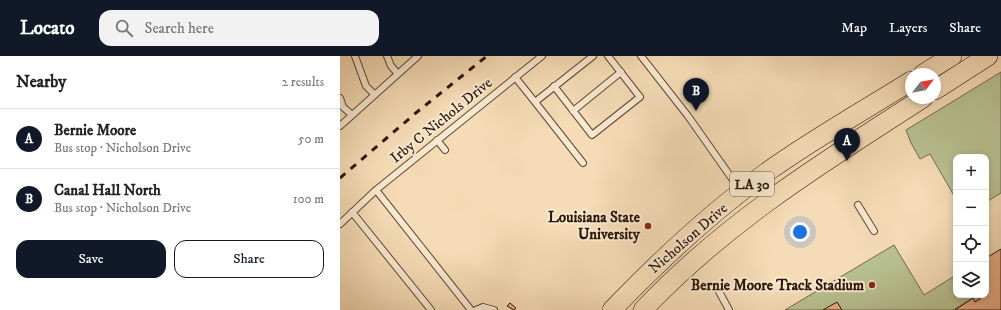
<!DOCTYPE html>
<html lang="en">
<head>
<meta charset="utf-8">
<style>
  :root { --surface:#fff; --page:#f2f2f2; --text:#222; --muted:#767676; --line:#e0e0e0; --accent:#111827 }
  body { margin:0; font-family:"IM FELL DW Pica",serif; background:var(--page); color:var(--text) }
  .controls { position:absolute; right:12px; bottom:12px; display:grid; overflow:hidden; border-radius:8px; box-shadow:0 2px 6px #0003 }
  .controls button { width:36px; height:36px; display:grid; place-items:center; padding:0; border:0; border-bottom:1px solid var(--line); background:var(--surface); color:var(--text); font:20px sans-serif }
  .compass { position:absolute; left:565px; top:12px; width:36px; height:36px; border-radius:50%; background:var(--surface); box-shadow:0 2px 6px #0003; rotate:59deg }
  .you { position:absolute; left:460px; top:176px; width:14px; height:14px; margin:-10px; border:3px solid #fff; border-radius:50%; background:#1a73e8; box-shadow:0 0 0 6px #1a73e833 }
  .badge { display:grid; place-items:center; width:26px; height:26px; border-radius:50%; background:var(--accent); color:#fff; font-size:13px; font-weight:700 }
  .pin { position:absolute; translate:-50% -33px; filter:drop-shadow(0 1px 2px #0008) }
  .pin::after { content:''; position:absolute; top:21px; width:14px; height:12px; background:inherit; clip-path:polygon(0 0,100% 0,50% 100%) }
  .list { margin:0; padding:0; list-style:none }
  h2 { display:flex; justify-content:space-between; align-items:center; height:52px; margin:0; padding:0 16px; font-size:17px }
  h2 small { font-size:13px; font-weight:400; color:var(--muted) }
  .list li { display:grid; grid-template-columns:26px 1fr auto; gap:12px; align-items:center; box-sizing:border-box; height:60px; padding:0 16px; border-top:1px solid var(--line) }
  .list b { display:block; font-size:15px; white-space:nowrap }
  .list p { margin:0; font-size:13px; white-space:nowrap; color:var(--muted) }
  .list em { font-size:13px; font-style:normal; color:var(--muted) }
  .actions { display:flex; gap:8px; padding:12px 16px }
  .actions a { flex:1; padding:9px 0; border:1px solid var(--accent); border-radius:12px; text-align:center; font-size:14px; color:var(--accent) }
  .actions .main { background:var(--accent); color:#fff }
  .icon { flex:none; width:22px; height:22px; fill:none; stroke:currentColor; stroke-width:2; stroke-linecap:round; stroke-linejoin:round }
  .map { position:relative; flex:none; width:661px; height:254px; overflow:hidden }
  header { display:flex; align-items:center; gap:24px; box-sizing:border-box; height:56px; padding:0 20px; background:var(--accent); color:#fff }
  header strong { font-size:19px }
  nav { display:flex; gap:22px; margin-inline-start:auto; font-size:14px }
  .search { width:280px; height:36px; background:var(--page); display:flex; align-items:center; gap:10px; box-sizing:border-box; padding:0 14px; border-radius:12px; color:var(--muted); font-size:15px }
  main { display:flex }
  aside { flex:1; background:var(--surface) }
  .map>svg:first-child { display:block }
</style>
</head>
<body>
<header>
<strong>Locato</strong>
<div class="search"><svg class="icon" aria-label="search" viewBox="0 0 24 24"><circle cx="10" cy="10" r="6"/><path d="M15 15l6 6"/></svg>Search here</div>
<nav><a>Map</a><a>Layers</a><a>Share</a></nav>
</header>
<main>
<aside>
<h2>Nearby<small>2 results</small></h2>
<ul class="list">
<li><span class="badge">A</span><div><b>Bernie Moore</b><p>Bus stop · Nicholson Drive</p></div><em>50 m</em></li>
<li><span class="badge">B</span><div><b>Canal Hall North</b><p>Bus stop · Nicholson Drive</p></div><em>100 m</em></li>
</ul>
<div class="actions"><a class="main">Save</a><a>Share</a></div>
</aside>
<div class="map">
<svg width="661" height="254" viewBox="0 0 661 254">
  <rect width="100%" height="100%" fill="#f5dcb6"/>
  <filter id="stains"><feTurbulence type="fractalNoise" baseFrequency=".005" numOctaves="4"/><feColorMatrix values="0 0 0 0 .2 0 0 0 0 .09 0 0 0 0 .02 0 0 0 .5 -.17"/></filter>
  <radialGradient id="worn" r=".72"><stop offset=".6" stop-color="#630" stop-opacity="0"/><stop offset="1" stop-color="#630" stop-opacity=".3"/></radialGradient>
  <path fill="#b8c191" stroke="#726c4c" d="M661,16V137L646,146V101H616V143L590,98L580,103L571,87L566,74Z
    M554,189L584,239L616,219V239H639L641,242L635,246L633,242L613,254H445Z"/>
  <path fill="#e9ad87" stroke="#2c1606" d="M661,193V254H615L633,242L635,246L641,242L639,239H646V202Z
    M497,246L502,254H483Z
    M170,247L176,252L174,254L167,250Z"/>
  <g fill="none" stroke-linecap="round" stroke-linejoin="round">
    <g stroke="#5e4832" stroke-width="8">
      <path id="lane" d="M15,0L26,30L35,39
        M47,0L51,10L58,18
        M301,0L348,60L400,134
        M175,21L195,46L253,0
        M214,30L252,79L300,41L268,0
        M0,42L3,51L12,59
        M195,46L243,107
        M233,55L281,16
        M0,70L78,0
        M97,84L105,94
        M36,134L131,254
        M518,149L534,175
        M12,156L91,254
        M0,168L36,134L202,0
        M376,230L389,254
        M136,254L143,251L154,254"/>
    </g>
    <g stroke="#2c1606" stroke-width="20">
      <path id="primary" d="M583,18L612,0
        M595,34L648,0
        M272,254C320,204 370,157 427,116C473,83 523,55 571,25
        M303,254C386,166 482,107 583,42"/>
    </g>
    <use href="#lane" stroke="#f8e8d0" stroke-width="6"/>
    <use href="#primary" stroke="#f5dcb6" stroke-width="19"/>
    <path stroke="#2c1606" stroke-width="3" stroke-dasharray="7 7" stroke-linecap="butt" d="M0,122L77,56L147,0"/>
  </g>
  <g fill="#8f2418" stroke="#f8e8d0" stroke-width="1.5">
    <circle cx="308" cy="170" r="4"/>
    <circle cx="532" cy="229" r="4"/>
  </g>
  <g text-anchor="middle" stroke-width="4" stroke-linejoin="round" paint-order="stroke">
    <rect fill="#f8e8d0" stroke="#695543" stroke-width="1" x="390" y="116" width="44" height="24" rx="3"/>
    <g font-size="14" font-weight="bold" fill="#2c1606">
      <text x="412" y="133">LA 30</text>
    </g>
    <g font-size="15" fill="#2c1606" stroke="#f8e8d0">
      <text transform="translate(101 64) rotate(-39)" y="5">Irby C Nichols Drive</text>
      <text transform="translate(348 182) rotate(-41)" y="5">Nicholson Drive</text>
    </g>
    <g font-size="15" font-weight="bold" fill="#2c1606" stroke="#f8e8d0" text-anchor="end">
      <text x="300" y="166">Louisiana State<tspan x="300" dy="17">University</tspan></text>
      <text x="524" y="234">Bernie Moore Track Stadium</text>
    </g>
  </g>
  <rect width="100%" height="100%" filter="url(#stains)"/>
  <rect width="100%" height="100%" fill="url(#worn)"/>
</svg>
<div class="controls">
<button>+</button>
<button>−</button>
<button><svg class="icon" aria-label="locate" viewBox="0 0 24 24"><circle cx="12" cy="12" r="6"/><path d="M12 2v4M12 18v4M2 12h4M18 12h4"/></svg></button>
<button><svg class="icon" aria-label="layers" viewBox="0 0 24 24"><path d="M12 4l9 5-9 5-9-5zM3 14l9 5 9-5"/></svg></button>
</div>
<svg class="compass" viewBox="-18 -18 36 36"><path d="M0-13l5 13h-10z" fill="#e53935"/><path d="M0 13l5-13h-10z" fill="#767676"/></svg>
<div class="you"></div>
<div class="pin badge" style="left:507px;top:105px">A</div>
<div class="pin badge" style="left:356px;top:55px">B</div>
</div>
</main>
</body>
</html>
